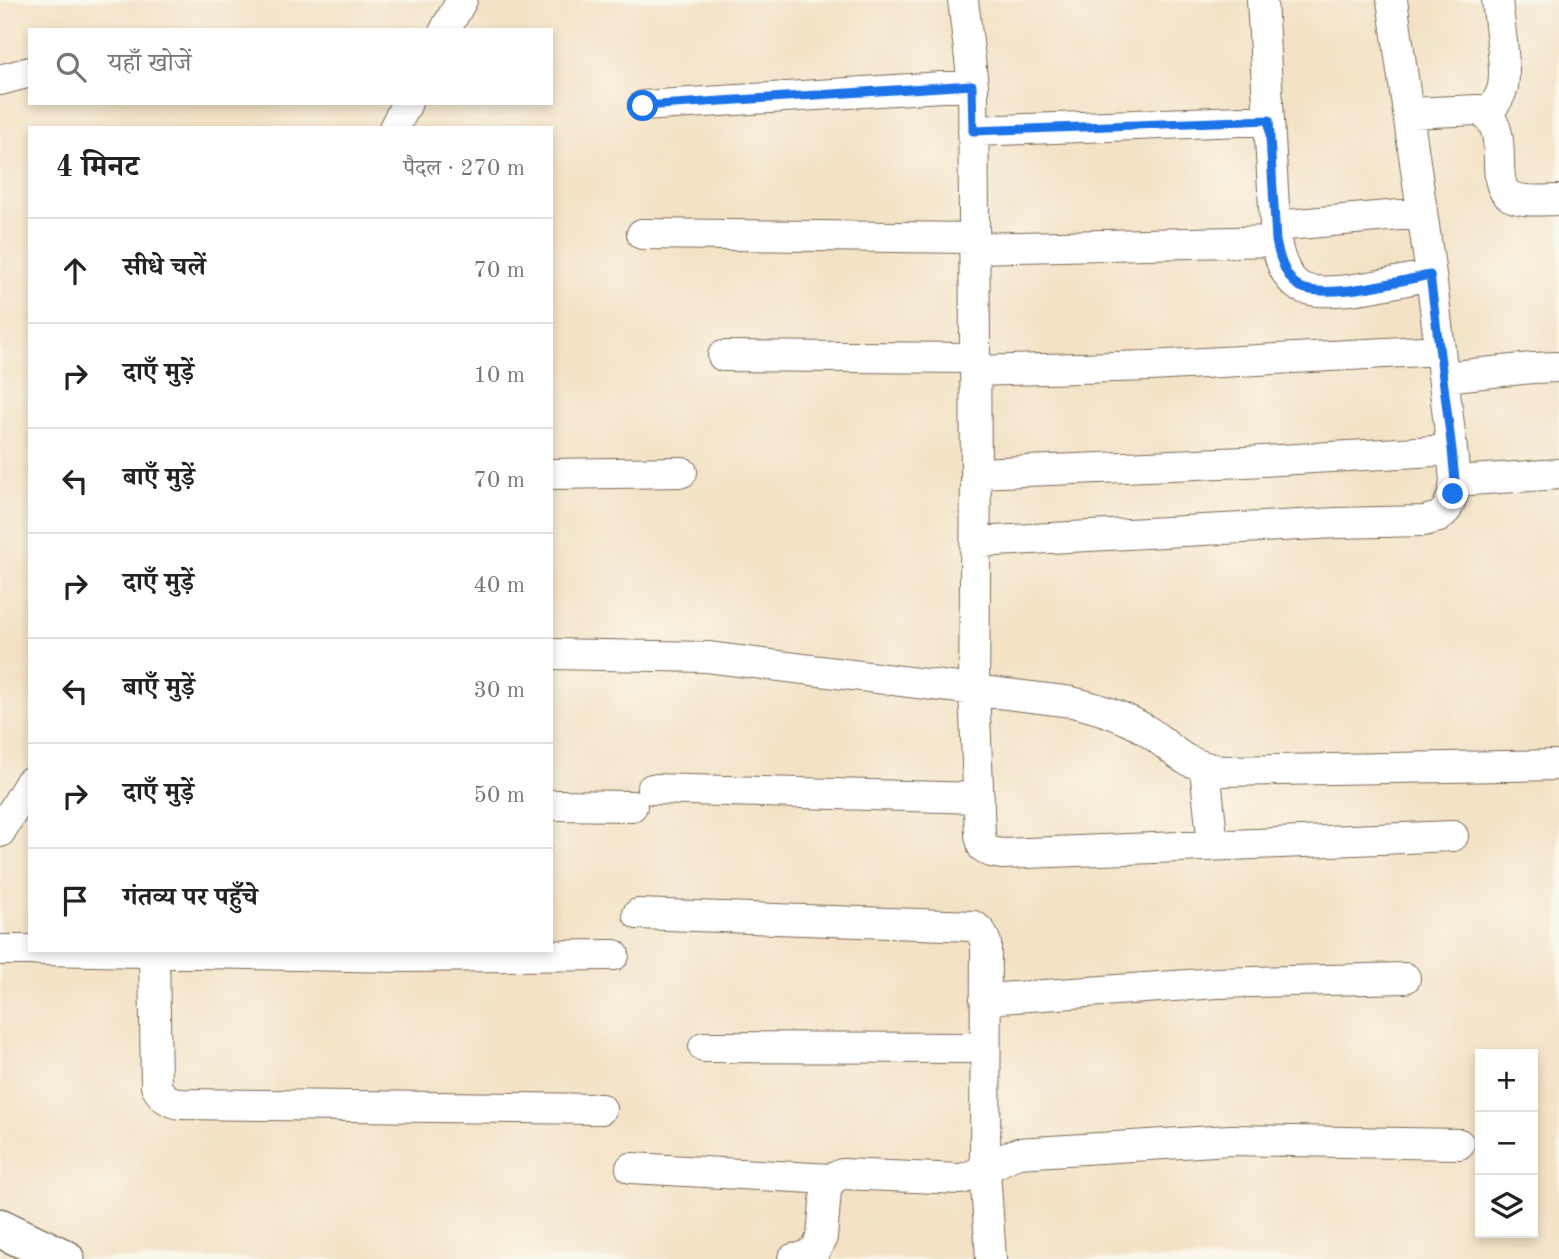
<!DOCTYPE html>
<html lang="hi">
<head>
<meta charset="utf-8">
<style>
  :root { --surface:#fff; --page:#f6f6f6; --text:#222; --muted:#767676; --line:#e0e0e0 }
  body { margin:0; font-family:"Old Standard TT","Noto Serif Devanagari",serif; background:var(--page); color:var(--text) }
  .controls { position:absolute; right:21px; bottom:21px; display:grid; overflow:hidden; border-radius:0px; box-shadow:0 4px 10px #0003 }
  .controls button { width:63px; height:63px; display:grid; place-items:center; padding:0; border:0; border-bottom:2px solid var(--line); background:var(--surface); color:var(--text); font:35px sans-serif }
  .stop { position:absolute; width:21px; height:21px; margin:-16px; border:5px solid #1a73e8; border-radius:50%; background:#fff }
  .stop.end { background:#1a73e8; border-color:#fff; box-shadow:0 2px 7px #0008 }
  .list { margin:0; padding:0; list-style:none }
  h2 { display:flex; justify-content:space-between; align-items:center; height:91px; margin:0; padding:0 28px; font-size:30px }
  h2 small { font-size:23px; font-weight:400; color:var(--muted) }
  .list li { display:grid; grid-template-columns:46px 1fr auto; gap:21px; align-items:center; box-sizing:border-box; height:105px; padding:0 28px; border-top:2px solid var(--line) }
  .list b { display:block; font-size:26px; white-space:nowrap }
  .list em { font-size:23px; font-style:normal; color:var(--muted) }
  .icon { flex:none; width:38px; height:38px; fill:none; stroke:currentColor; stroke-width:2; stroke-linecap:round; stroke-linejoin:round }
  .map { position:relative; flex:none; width:1559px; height:1259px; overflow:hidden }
  .search { position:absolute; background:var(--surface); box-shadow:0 4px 10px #0003; left:28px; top:28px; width:525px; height:77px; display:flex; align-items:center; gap:18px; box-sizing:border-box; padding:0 24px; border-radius:0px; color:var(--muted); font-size:26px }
  .panel { position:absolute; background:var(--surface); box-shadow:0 4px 10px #0003; left:28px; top:126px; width:525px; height:826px; border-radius:0px }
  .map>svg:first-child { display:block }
</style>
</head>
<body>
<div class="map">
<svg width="1559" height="1259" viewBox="0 0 1559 1259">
  <rect width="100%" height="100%" fill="#fbf7ec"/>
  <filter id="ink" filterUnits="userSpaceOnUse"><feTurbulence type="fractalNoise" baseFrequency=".0143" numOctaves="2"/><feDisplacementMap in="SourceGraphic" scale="14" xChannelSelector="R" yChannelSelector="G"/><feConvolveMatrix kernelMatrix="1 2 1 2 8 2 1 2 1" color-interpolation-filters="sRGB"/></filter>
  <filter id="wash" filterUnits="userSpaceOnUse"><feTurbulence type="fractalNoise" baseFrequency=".00686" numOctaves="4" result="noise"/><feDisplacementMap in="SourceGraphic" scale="28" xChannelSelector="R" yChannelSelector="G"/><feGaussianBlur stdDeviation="1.57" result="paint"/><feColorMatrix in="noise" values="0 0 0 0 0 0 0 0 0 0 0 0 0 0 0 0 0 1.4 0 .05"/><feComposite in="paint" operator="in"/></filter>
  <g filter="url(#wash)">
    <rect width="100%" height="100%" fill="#f3e2c5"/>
  </g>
  <g filter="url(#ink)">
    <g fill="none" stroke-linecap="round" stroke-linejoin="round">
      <g stroke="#7b6a58" stroke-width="32">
        <path id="minor" d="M963,0L973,85L976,473L974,690L980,835L983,847L991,852L1002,854L1453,836
          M1262,0L1276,241C1279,257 1284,275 1297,285C1320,302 1403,280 1431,275
          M445,30L462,0
          M0,80L30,72
          M643,106L973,85
          M1408,113L1478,110C1515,125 1486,182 1510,196C1524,203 1544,200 1559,200
          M1487,114C1493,106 1499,100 1502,90C1508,72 1499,22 1497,0
          M394,128L407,103
          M973,131L1269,120
          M1275,226L1422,213
          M642,234L974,238
          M974,248L1276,241
          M723,356L975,358
          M976,371L1150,366L1440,350
          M1444,377L1532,368L1559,367
          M976,473L1245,462L1452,450
          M551,474L682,472
          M1455,481L1559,474
          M976,542L1337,523L1424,521L1439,517L1447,509L1453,494L1455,481L1452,450L1431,275L1392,0
          M551,654L707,657L1072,702C1098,708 1127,717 1149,732C1161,740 1172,751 1185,759C1196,765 1209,768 1221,771L1559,765
          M1205,768L1213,846
          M652,789L979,798
          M551,805L632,806
          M0,832L30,782
          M638,914L974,926L981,932L986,943L985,1170L991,1259
          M0,950H30
          M40,950L400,957L614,955
          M154,952L156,1086C161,1097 168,1101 180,1104L601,1109
          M985,999L1217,983L1405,978
          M704,1047L985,1048
          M631,1168L831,1179
          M793,1259L801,1258L815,1251L822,1237L826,1191L831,1179L842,1174L961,1179C982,1174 998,1160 1018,1153L1230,1140L1459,1144"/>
      </g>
      <g stroke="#7b6a58" stroke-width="41">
        <path id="secondary" d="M0,1228L65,1259"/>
      </g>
      <use href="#minor" stroke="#fff" stroke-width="30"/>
      <use href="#secondary" stroke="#fff" stroke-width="38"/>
    </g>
  </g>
  <g fill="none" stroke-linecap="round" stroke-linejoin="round" filter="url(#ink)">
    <path stroke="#1a73e8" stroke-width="9" d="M643,106L972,85L973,131L1269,120L1276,241C1279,256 1284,275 1297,285C1320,302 1403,280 1430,275L1452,450L1455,481L1453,494"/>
  </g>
</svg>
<div class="controls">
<button>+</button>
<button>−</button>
<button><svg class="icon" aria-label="layers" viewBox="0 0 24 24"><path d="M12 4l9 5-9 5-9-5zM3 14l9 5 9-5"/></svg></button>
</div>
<div class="stop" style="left:643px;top:106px"></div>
<div class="stop end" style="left:1453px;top:494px"></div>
<div class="search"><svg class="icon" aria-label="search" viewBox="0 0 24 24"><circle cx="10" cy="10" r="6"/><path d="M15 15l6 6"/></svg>यहाँ खोजें</div>
<section class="panel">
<h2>4 मिनट<small>पैदल · 270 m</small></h2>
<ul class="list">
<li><svg class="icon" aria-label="ahead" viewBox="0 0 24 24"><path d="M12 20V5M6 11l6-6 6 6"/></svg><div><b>सीधे चलें</b></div><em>70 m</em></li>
<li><svg class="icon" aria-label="right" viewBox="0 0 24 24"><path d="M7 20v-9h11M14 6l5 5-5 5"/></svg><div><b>दाएँ मुड़ें</b></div><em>10 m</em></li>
<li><svg class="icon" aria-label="left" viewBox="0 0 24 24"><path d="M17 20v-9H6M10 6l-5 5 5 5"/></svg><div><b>बाएँ मुड़ें</b></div><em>70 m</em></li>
<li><svg class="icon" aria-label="right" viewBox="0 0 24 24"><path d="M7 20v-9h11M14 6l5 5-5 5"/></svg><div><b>दाएँ मुड़ें</b></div><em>40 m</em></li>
<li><svg class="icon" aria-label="left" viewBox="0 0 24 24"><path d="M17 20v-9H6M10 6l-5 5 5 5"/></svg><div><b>बाएँ मुड़ें</b></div><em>30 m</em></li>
<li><svg class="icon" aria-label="right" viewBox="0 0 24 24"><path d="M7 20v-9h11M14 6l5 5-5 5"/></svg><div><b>दाएँ मुड़ें</b></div><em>50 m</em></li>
<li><svg class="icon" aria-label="arrive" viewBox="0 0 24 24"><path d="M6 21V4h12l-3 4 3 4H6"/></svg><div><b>गंतव्य पर पहुँचे</b></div></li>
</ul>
</section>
</div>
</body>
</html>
